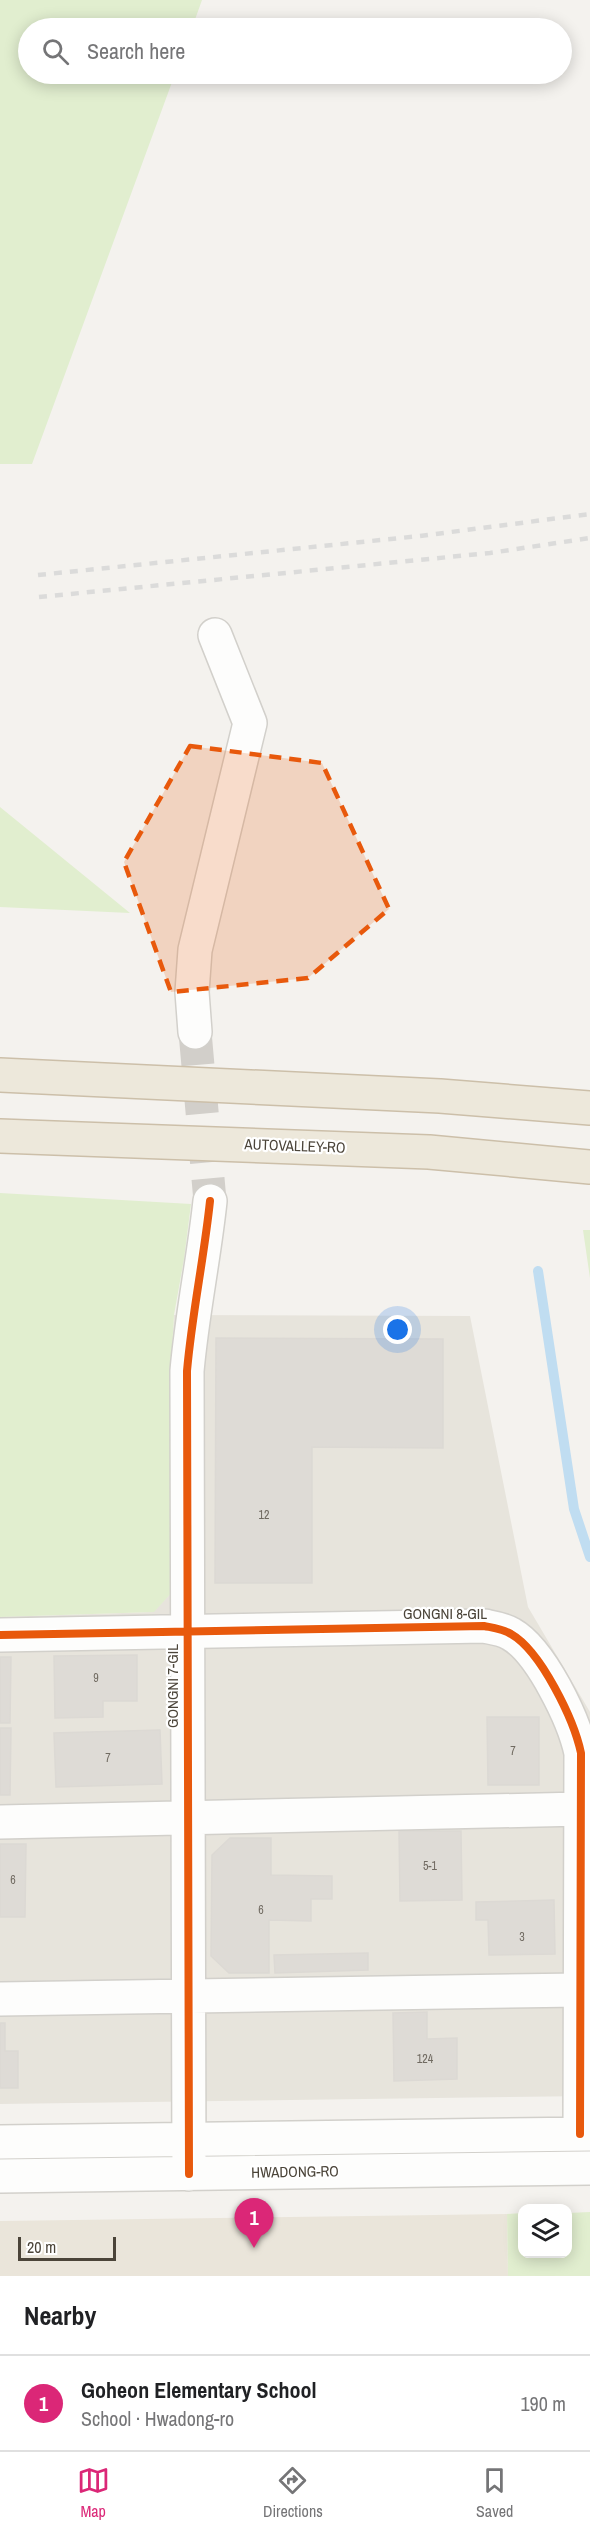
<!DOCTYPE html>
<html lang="en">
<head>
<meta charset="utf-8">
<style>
  :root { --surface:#fff; --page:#f6f6f6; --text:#202124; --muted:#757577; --line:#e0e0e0; --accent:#db2777 }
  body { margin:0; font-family:"Archivo Narrow",sans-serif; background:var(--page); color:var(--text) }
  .controls { position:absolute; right:18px; bottom:18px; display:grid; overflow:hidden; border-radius:12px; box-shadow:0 3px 15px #0003 }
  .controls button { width:54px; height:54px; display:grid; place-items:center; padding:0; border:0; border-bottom:2px solid var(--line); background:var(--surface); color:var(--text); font:30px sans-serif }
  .scale { position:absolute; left:18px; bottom:15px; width:98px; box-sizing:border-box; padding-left:6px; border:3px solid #4b4439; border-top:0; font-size:16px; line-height:21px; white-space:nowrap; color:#4b4439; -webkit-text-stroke:4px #fff; paint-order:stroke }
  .you { position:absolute; left:398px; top:1330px; width:21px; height:21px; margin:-15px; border:4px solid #fff; border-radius:50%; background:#1a73e8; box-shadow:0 0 0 9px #1a73e833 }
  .badge { display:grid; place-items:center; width:39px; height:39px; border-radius:50%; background:var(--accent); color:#fff; font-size:20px; font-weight:700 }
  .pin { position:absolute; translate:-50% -50px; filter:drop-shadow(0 2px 3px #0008) }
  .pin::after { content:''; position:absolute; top:32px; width:21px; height:18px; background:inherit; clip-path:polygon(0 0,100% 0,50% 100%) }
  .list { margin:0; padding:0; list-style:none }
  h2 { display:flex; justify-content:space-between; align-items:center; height:78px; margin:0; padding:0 24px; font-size:26px }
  h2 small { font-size:20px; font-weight:400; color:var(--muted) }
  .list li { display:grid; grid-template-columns:39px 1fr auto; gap:18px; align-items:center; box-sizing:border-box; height:96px; padding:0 24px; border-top:2px solid var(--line) }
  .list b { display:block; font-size:22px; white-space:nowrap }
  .list p { margin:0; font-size:20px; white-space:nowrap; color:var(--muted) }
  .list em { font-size:20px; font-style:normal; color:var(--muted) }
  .icon { flex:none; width:33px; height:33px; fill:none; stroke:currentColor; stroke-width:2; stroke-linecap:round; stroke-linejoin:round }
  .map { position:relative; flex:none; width:590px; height:2276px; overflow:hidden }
  .search { position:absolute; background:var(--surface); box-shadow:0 3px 15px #0003; left:18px; right:18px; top:18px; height:66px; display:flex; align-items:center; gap:15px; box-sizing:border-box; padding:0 21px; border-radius:33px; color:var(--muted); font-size:22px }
  .sheet { height:174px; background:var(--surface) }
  nav { display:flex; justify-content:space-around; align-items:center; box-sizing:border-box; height:84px; border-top:2px solid var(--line); background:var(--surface); font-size:16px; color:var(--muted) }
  nav a { display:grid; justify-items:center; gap:3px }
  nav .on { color:var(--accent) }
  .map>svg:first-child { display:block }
</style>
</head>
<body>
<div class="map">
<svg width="590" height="2276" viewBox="0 0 590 2276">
  <rect width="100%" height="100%" fill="#f4f2ee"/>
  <path fill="#e7e4dc" d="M174,1315L470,1316L528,1607L590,1712V2096L0,2104V1617L153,1612L175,1589L171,1370Z"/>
  <path fill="#eae5da" d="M507,2214L508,2276H0V2221Z"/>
  <path fill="#e1eecf" d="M0,0H202L192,28H28V74H175L32,464H0Z
    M0,807L130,913L0,907Z
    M0,1193L191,1204L184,1259L174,1315L171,1370L175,1589L154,1612L0,1617Z
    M583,1230H590V1278Z
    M590,2212V2276H508L507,2214L522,2213V2254H568V2213Z"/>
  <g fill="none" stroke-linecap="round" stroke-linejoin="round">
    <path stroke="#c0ddf1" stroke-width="10" d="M538,1271L574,1509L590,1557"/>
  </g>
  <path fill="#dedbd6" stroke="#dcd9d4" stroke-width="1.5" d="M216,1338L443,1339V1448L312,1447V1583H215Z
    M137,1655V1701H103V1717L55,1718L54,1656Z
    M0,1657H11L10,1723H0Z
    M487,1717H539V1785H488Z
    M0,1728H11L10,1795H0Z
    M160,1730L162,1784L56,1787L54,1733Z
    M399,1831H461L462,1900L400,1901Z
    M230,1838H271V1875L332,1876V1899H311V1921L269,1920V1973H229L211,1956L212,1855Z
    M0,1844H26L25,1917H0Z
    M554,1900L555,1954L489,1955L488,1920H476V1902Z
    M368,1953V1970L275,1973L274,1955Z
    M427,2012V2039L457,2038V2079L394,2081L393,2013Z
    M0,2023H5V2051H18V2088H0Z"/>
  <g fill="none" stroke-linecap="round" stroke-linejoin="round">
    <path stroke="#d2cfca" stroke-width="33" stroke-dasharray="33 16" stroke-linecap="butt" d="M195,1032L210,1201"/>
    <g stroke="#d2d0cb" stroke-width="36">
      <path id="minor" d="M195,1032L192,992L195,950L250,723L215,635
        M0,1635L484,1626C494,1628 503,1629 511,1634C541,1651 574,1720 581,1753L580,2134
        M0,1822L581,1809
        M0,1999L580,1990
        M0,2142L590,2134
        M189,2174L187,1371C192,1314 204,1258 210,1201
        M0,2176L590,2168"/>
    </g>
    <g stroke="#ccbfa9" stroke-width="36">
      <path id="highway" d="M0,1075L440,1096L590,1108
        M0,1136L429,1152L590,1167"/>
    </g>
    <use href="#minor" stroke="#fdfdfc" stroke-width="33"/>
    <use href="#highway" stroke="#ede8db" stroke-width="33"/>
    <path stroke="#dbdbda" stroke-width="4.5" stroke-dasharray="8 8" stroke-linecap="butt" d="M38,575L420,536L590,514
      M39,597L490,553L590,538"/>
    <g stroke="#fff" stroke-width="11">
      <path id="cycleway" d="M0,1635L484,1626C494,1628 503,1629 511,1634C541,1651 574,1720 581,1753L580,2134
        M189,2174L187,1371C192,1314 204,1258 210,1201"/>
    </g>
    <use href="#cycleway" stroke="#e8590c" stroke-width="8"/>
  </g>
  <path fill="#e8590c" fill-opacity="0.2" stroke="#e8590c" stroke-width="4.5" stroke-dasharray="12 8" stroke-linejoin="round" d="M190,746L322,763L389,909L308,978L171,992L124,862Z"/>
  <g text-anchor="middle" stroke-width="4.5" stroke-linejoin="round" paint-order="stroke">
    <g font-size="12" fill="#706a61">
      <text x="264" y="1519">12</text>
      <text x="96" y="1682">9</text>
      <text x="513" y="1755">7</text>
      <text x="108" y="1762">7</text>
      <text x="430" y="1870">5-1</text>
      <text x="13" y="1884">6</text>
      <text x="261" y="1914">6</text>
      <text x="522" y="1941">3</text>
      <text x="425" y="2063">124</text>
    </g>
    <g font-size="15" fill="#4b4439" stroke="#fff">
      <text transform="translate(295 1146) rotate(2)" y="5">AUTOVALLEY-RO</text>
      <text x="445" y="1619">GONGNI 8-GIL</text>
      <text transform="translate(173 1686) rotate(-90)" y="5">GONGNI 7-GIL</text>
      <text transform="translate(295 2172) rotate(-1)" y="5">HWADONG-RO</text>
    </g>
  </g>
</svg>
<div class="controls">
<button><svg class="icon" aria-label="layers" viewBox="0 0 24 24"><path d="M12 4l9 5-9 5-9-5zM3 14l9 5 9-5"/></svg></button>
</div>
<div class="scale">20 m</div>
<div class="you"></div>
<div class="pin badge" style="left:254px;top:2248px">1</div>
<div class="search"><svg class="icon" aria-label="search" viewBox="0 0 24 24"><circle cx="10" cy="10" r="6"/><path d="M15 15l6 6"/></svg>Search here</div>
</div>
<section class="sheet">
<h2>Nearby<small></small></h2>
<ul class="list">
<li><span class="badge">1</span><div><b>Goheon Elementary School</b><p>School · Hwadong-ro</p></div><em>190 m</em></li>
</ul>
</section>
<nav>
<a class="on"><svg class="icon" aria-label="map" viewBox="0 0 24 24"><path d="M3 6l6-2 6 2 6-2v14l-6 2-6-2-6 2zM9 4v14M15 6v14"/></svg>Map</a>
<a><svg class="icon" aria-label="directions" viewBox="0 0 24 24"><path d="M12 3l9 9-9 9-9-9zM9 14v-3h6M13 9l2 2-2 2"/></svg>Directions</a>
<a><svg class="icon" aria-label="saved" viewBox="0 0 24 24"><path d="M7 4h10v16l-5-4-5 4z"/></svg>Saved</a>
</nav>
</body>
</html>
